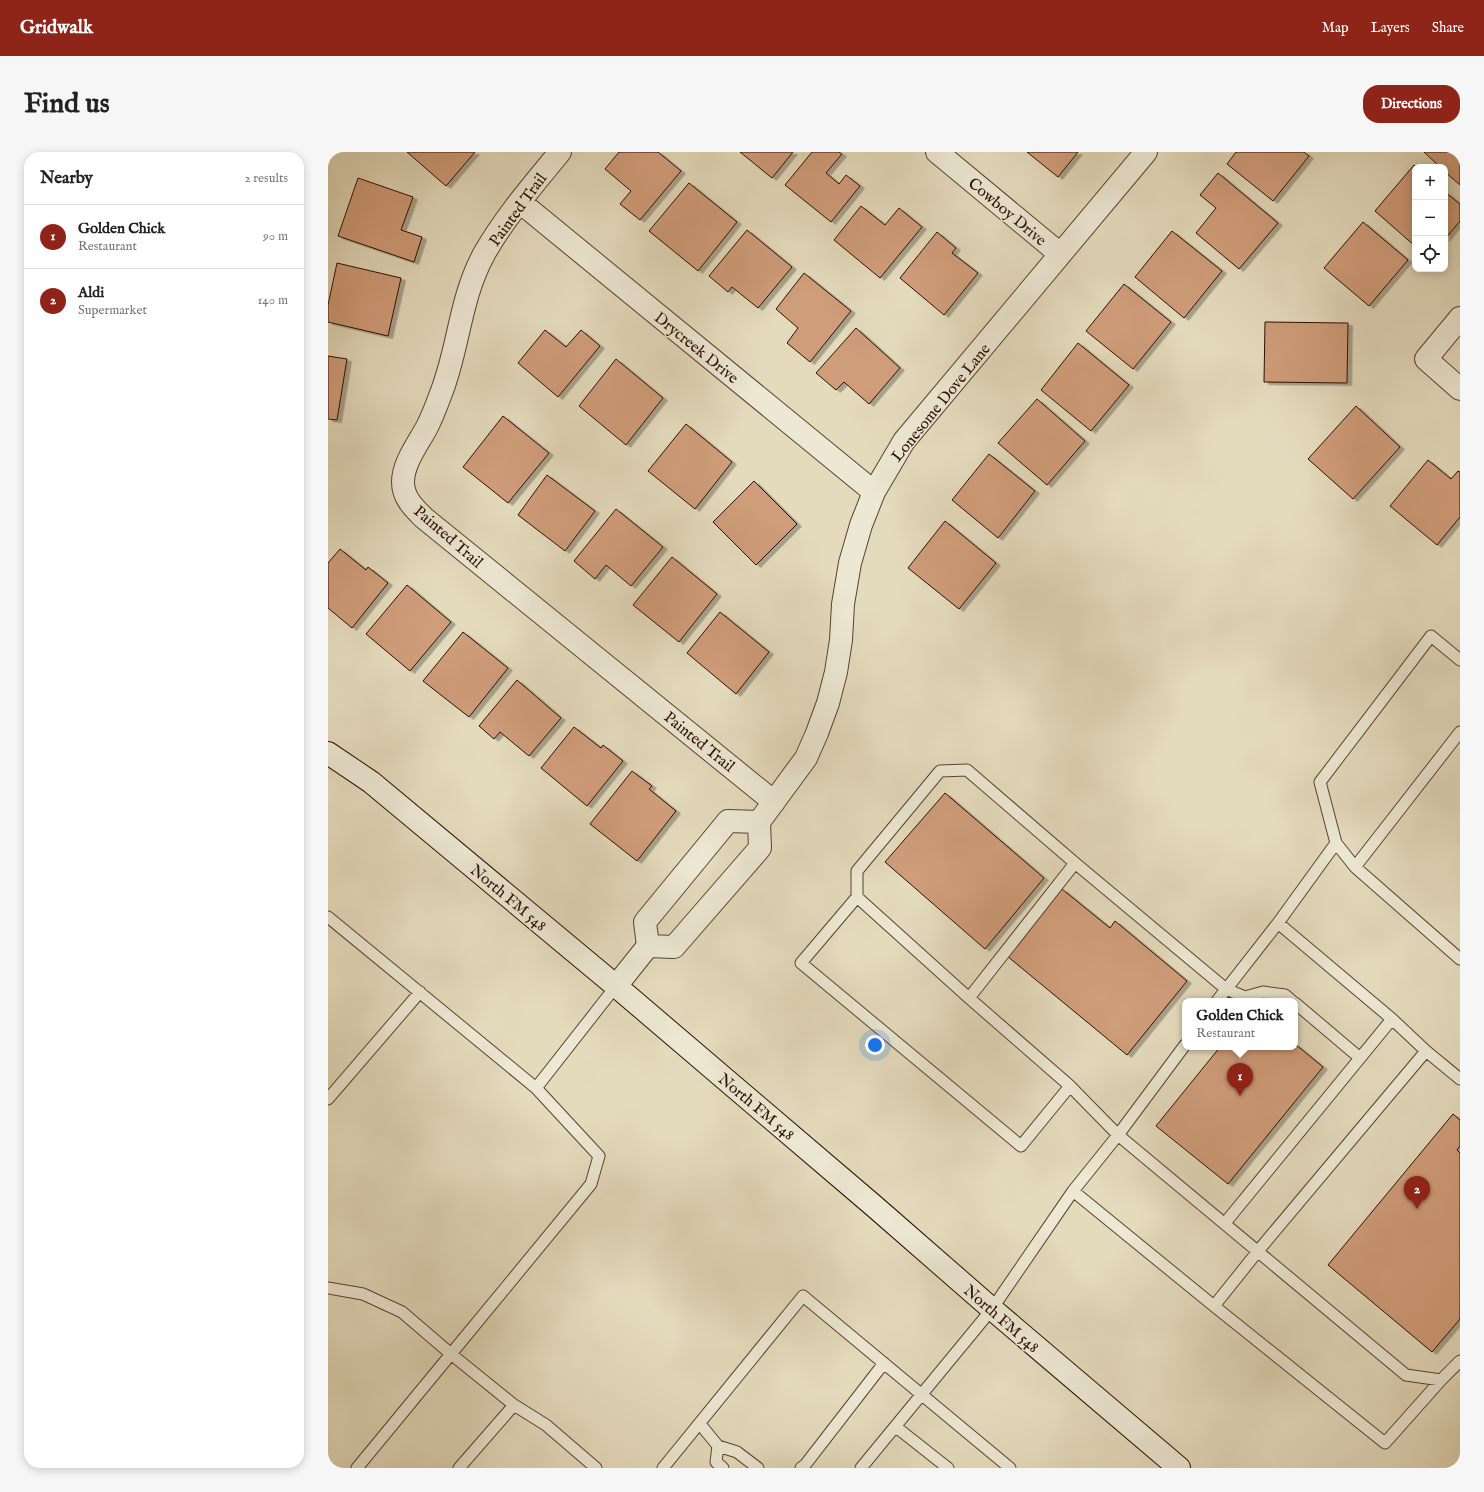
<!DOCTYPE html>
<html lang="en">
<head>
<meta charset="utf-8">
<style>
  :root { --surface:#fff; --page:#f6f6f6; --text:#222; --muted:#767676; --line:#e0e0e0; --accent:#8f2418 }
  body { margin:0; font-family:"IM FELL English",serif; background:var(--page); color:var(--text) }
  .controls { position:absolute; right:12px; top:12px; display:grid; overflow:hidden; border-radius:8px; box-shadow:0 2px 10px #0003 }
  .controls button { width:36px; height:36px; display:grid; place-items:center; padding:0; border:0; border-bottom:1px solid var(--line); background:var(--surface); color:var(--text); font:20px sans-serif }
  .you { position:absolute; left:547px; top:893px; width:14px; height:14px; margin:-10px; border:3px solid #fff; border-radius:50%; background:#1a73e8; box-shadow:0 0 0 6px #1a73e833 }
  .badge { display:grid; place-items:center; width:26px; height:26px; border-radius:50%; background:var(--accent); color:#fff; font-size:13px; font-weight:700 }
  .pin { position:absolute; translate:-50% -33px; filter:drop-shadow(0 1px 2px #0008) }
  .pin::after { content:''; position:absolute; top:21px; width:14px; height:12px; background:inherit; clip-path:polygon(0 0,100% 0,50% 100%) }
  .popup { position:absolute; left:854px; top:846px; width:116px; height:52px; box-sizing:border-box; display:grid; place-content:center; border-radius:8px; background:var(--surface); filter:drop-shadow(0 1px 3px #0005); font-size:13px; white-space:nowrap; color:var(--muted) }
  .popup b { font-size:15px; color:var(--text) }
  .popup::after { content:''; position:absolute; left:50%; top:100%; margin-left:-8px; border:8px solid transparent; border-top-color:var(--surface) }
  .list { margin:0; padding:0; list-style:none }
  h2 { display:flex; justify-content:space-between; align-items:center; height:52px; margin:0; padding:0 16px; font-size:17px }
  h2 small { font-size:13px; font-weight:400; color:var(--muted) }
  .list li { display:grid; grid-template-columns:26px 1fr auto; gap:12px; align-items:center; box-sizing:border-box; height:64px; padding:0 16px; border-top:1px solid var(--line) }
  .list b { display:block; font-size:15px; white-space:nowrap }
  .list p { margin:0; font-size:13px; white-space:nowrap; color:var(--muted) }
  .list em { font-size:13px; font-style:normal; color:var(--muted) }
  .icon { flex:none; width:22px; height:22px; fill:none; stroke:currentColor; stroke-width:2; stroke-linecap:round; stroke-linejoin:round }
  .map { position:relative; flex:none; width:1132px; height:1316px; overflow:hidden; border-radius:16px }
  header { display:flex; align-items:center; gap:24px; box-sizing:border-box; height:56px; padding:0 20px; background:var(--accent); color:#fff }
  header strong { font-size:19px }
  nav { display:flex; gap:22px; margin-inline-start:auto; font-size:14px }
  .intro { display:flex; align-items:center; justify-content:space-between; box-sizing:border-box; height:96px; padding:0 24px }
  h1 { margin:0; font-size:28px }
  .button { padding:10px 18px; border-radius:16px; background:var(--accent); color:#fff; font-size:14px; font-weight:700 }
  main { display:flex; gap:24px; padding:0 24px }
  aside { flex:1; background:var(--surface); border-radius:16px; box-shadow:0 2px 10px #0003 }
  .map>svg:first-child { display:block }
</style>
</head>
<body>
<header>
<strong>Gridwalk</strong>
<nav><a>Map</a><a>Layers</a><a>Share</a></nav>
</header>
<div class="intro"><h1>Find us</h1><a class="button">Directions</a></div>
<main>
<aside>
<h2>Nearby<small>2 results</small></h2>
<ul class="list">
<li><span class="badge">1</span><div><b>Golden Chick</b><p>Restaurant</p></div><em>90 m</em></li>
<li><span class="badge">2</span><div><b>Aldi</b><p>Supermarket</p></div><em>140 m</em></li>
</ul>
</aside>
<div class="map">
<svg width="1132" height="1316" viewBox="0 0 1132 1316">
  <defs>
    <filter id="shadow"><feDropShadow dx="4.5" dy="2.5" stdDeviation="0" flood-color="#0004"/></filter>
  </defs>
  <rect width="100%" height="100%" fill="#e4dbbd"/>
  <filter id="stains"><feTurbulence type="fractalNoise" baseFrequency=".005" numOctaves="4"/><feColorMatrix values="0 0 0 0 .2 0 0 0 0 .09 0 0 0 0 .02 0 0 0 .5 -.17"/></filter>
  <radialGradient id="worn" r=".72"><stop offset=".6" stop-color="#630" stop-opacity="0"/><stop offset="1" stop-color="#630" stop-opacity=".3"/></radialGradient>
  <path fill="#d09d7a" stroke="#2b0f00" filter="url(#shadow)" d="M79,0H147L118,34Z
    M291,0H330L353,19L312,68L292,52L303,39L277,17Z
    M412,0H465L444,26Z
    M484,0H511L514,2L498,21L511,32L518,23L532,34L503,70L457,33Z
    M699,0H750L730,25Z
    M908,0H976L981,4L945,49L899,12Z
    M1096,0H1132V33L1117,20V15H1112Z
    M1086,13L1088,15H1087V94L1047,59Z
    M890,21L950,71L911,117L868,81L888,56L872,43Z
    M30,26L85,45L73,78L94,85L86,110L10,84Z
    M361,31L409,70L370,119L321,79Z
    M1117,40L1132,52V69L1117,87Z
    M533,54L557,73L571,56L594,75L552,126L506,88Z
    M1035,70L1080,108L1041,154L996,116Z
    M419,78L464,115L430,156L404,135L400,140L381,124Z
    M844,79L894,119L856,166L807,125Z
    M609,80L628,96L624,101L650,121L616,163L572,126Z
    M9,111L73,126L60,184L0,170V153Z
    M476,121L523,159L482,210L459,191L470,176L448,157Z
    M796,132L843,170L805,217L758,179Z
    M937,170L1020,171L1019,231L936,230Z
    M528,176L572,216L541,252L516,230L508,238L488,221Z
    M217,178L238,195L253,178L272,194L230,245L190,211Z
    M750,191L801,233L763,279L713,238Z
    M0,204L19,207L9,268L0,267Z
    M288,207L335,246L298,293L251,254Z
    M709,247L757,289L719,333L670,291Z
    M1028,254L1072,295L1025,347L980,307Z
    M175,264L221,301L180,351L135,315Z
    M358,272L404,310L367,357L320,319Z
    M661,302L707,339L670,386L624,348Z
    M1100,308L1123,327L1130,319L1132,320V365L1109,393L1062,354Z
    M219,323L267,359L237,399L190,363Z
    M426,329L469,372L428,413L385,370Z
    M288,357L335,395L303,434L278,413L267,427L246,409Z
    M617,369L668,411L631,457L580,416Z
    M12,397L38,418L40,415L60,431L24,476L0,456V411Z
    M344,405L389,442L351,490L305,453Z
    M79,433L123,470L82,519L38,482Z
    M392,460L441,500L408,542L359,501Z
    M135,480L180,516L141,565L95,529Z
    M189,528L233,566L201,604L172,580L166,587L151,574Z
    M246,575L273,596L275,593L295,609L259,654L213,616Z
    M304,619L324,634L321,637L348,659L309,709L262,672Z
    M617,641L716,726L657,797L557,710Z
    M734,737L782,776L787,769L859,829L799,903L679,804Z
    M967,892L995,915L900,1032L828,974L892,895H967Z
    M1125,962L1132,968V994L1129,998L1132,1001V1167L1104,1200L1000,1113Z"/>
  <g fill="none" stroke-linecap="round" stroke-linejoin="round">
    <g stroke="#59422f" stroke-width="13">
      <path id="lane" d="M1132,508L1103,484L992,630L1008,691L1027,715L1132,580
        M747,711L639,618L612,619L529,719V745L473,811L693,994L742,934L790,983L1078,1223L1113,1228L1132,1209
        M1027,715L1132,807
        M529,745L641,846L742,934
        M0,765L208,936L288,834
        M950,771L1008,691
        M641,846L747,711L898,837L917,845L935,840L957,843L964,849
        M889,849L950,771L1064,867L1098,899L1132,927
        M967,851L1032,906
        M1098,899L930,1099L886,1154L1057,1291L1113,1228
        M0,947L92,840
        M745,1039L886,1154
        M897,1071L1064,867
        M0,1136L35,1142L74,1160L123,1202L263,1032L271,1004L208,936
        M372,1272L390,1294L388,1310L395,1316
        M568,1275L620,1316
        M390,1294L409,1300L430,1316
        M29,1316L123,1202L186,1253L218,1273L268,1316
        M131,1316L186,1253
        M335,1316L475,1144L682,1316
        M473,1316L477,1313L556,1211
        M533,1316L664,1157L745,1039L790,983L857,893"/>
    </g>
    <g stroke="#59422f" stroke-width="24">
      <path id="street" d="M232,0C205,33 177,65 156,102C131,148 131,198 112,244C108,255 104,265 99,275C90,292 75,311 75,330C75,346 86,356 96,366L446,650
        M609,0L732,102
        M192,50L546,340
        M1132,166L1098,207L1132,237
        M320,794L346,795L432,696L431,670L478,606L489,581L500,551L508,520L513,488L515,452L522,411L533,373L546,340L576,289L818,0
        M288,834L320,794L317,770L400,669L431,670"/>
    </g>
    <g stroke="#2b0f00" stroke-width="24">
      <path id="secondary" d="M0,601L43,630L288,834L546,1054L664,1157L851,1316"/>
    </g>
    <use href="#lane" stroke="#ede8d4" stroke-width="11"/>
    <use href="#street" stroke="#ede8d4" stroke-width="22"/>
    <use href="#secondary" stroke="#ede8d4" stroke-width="22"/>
  </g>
  <g text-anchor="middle" stroke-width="3" stroke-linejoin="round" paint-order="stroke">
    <g font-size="16" fill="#2b0f00" stroke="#ede8d4">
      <text transform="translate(189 57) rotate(-54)" y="6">Painted Trail</text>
      <text transform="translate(680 59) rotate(40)" y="6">Cowboy Drive</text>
      <text transform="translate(369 195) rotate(39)" y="6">Drycreek Drive</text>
      <text transform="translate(612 250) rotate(-51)" y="6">Lonesome Dove Lane</text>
      <text transform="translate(121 384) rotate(41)" y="6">Painted Trail</text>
      <text transform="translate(372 589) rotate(39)" y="6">Painted Trail</text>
      <text transform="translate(181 745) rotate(40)" y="6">North FM 548</text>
      <text transform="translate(429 954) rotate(40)" y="6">North FM 548</text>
      <text transform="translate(674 1166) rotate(41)" y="6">North FM 548</text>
    </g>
  </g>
  <rect width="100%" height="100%" filter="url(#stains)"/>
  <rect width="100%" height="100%" fill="url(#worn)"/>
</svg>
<div class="controls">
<button>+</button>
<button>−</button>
<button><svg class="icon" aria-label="locate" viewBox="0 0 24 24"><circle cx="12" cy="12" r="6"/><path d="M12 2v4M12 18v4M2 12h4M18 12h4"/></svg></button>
</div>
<div class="you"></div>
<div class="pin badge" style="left:912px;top:944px">1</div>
<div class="popup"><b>Golden Chick</b>Restaurant</div>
<div class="pin badge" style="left:1089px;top:1057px">2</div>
</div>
</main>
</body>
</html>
